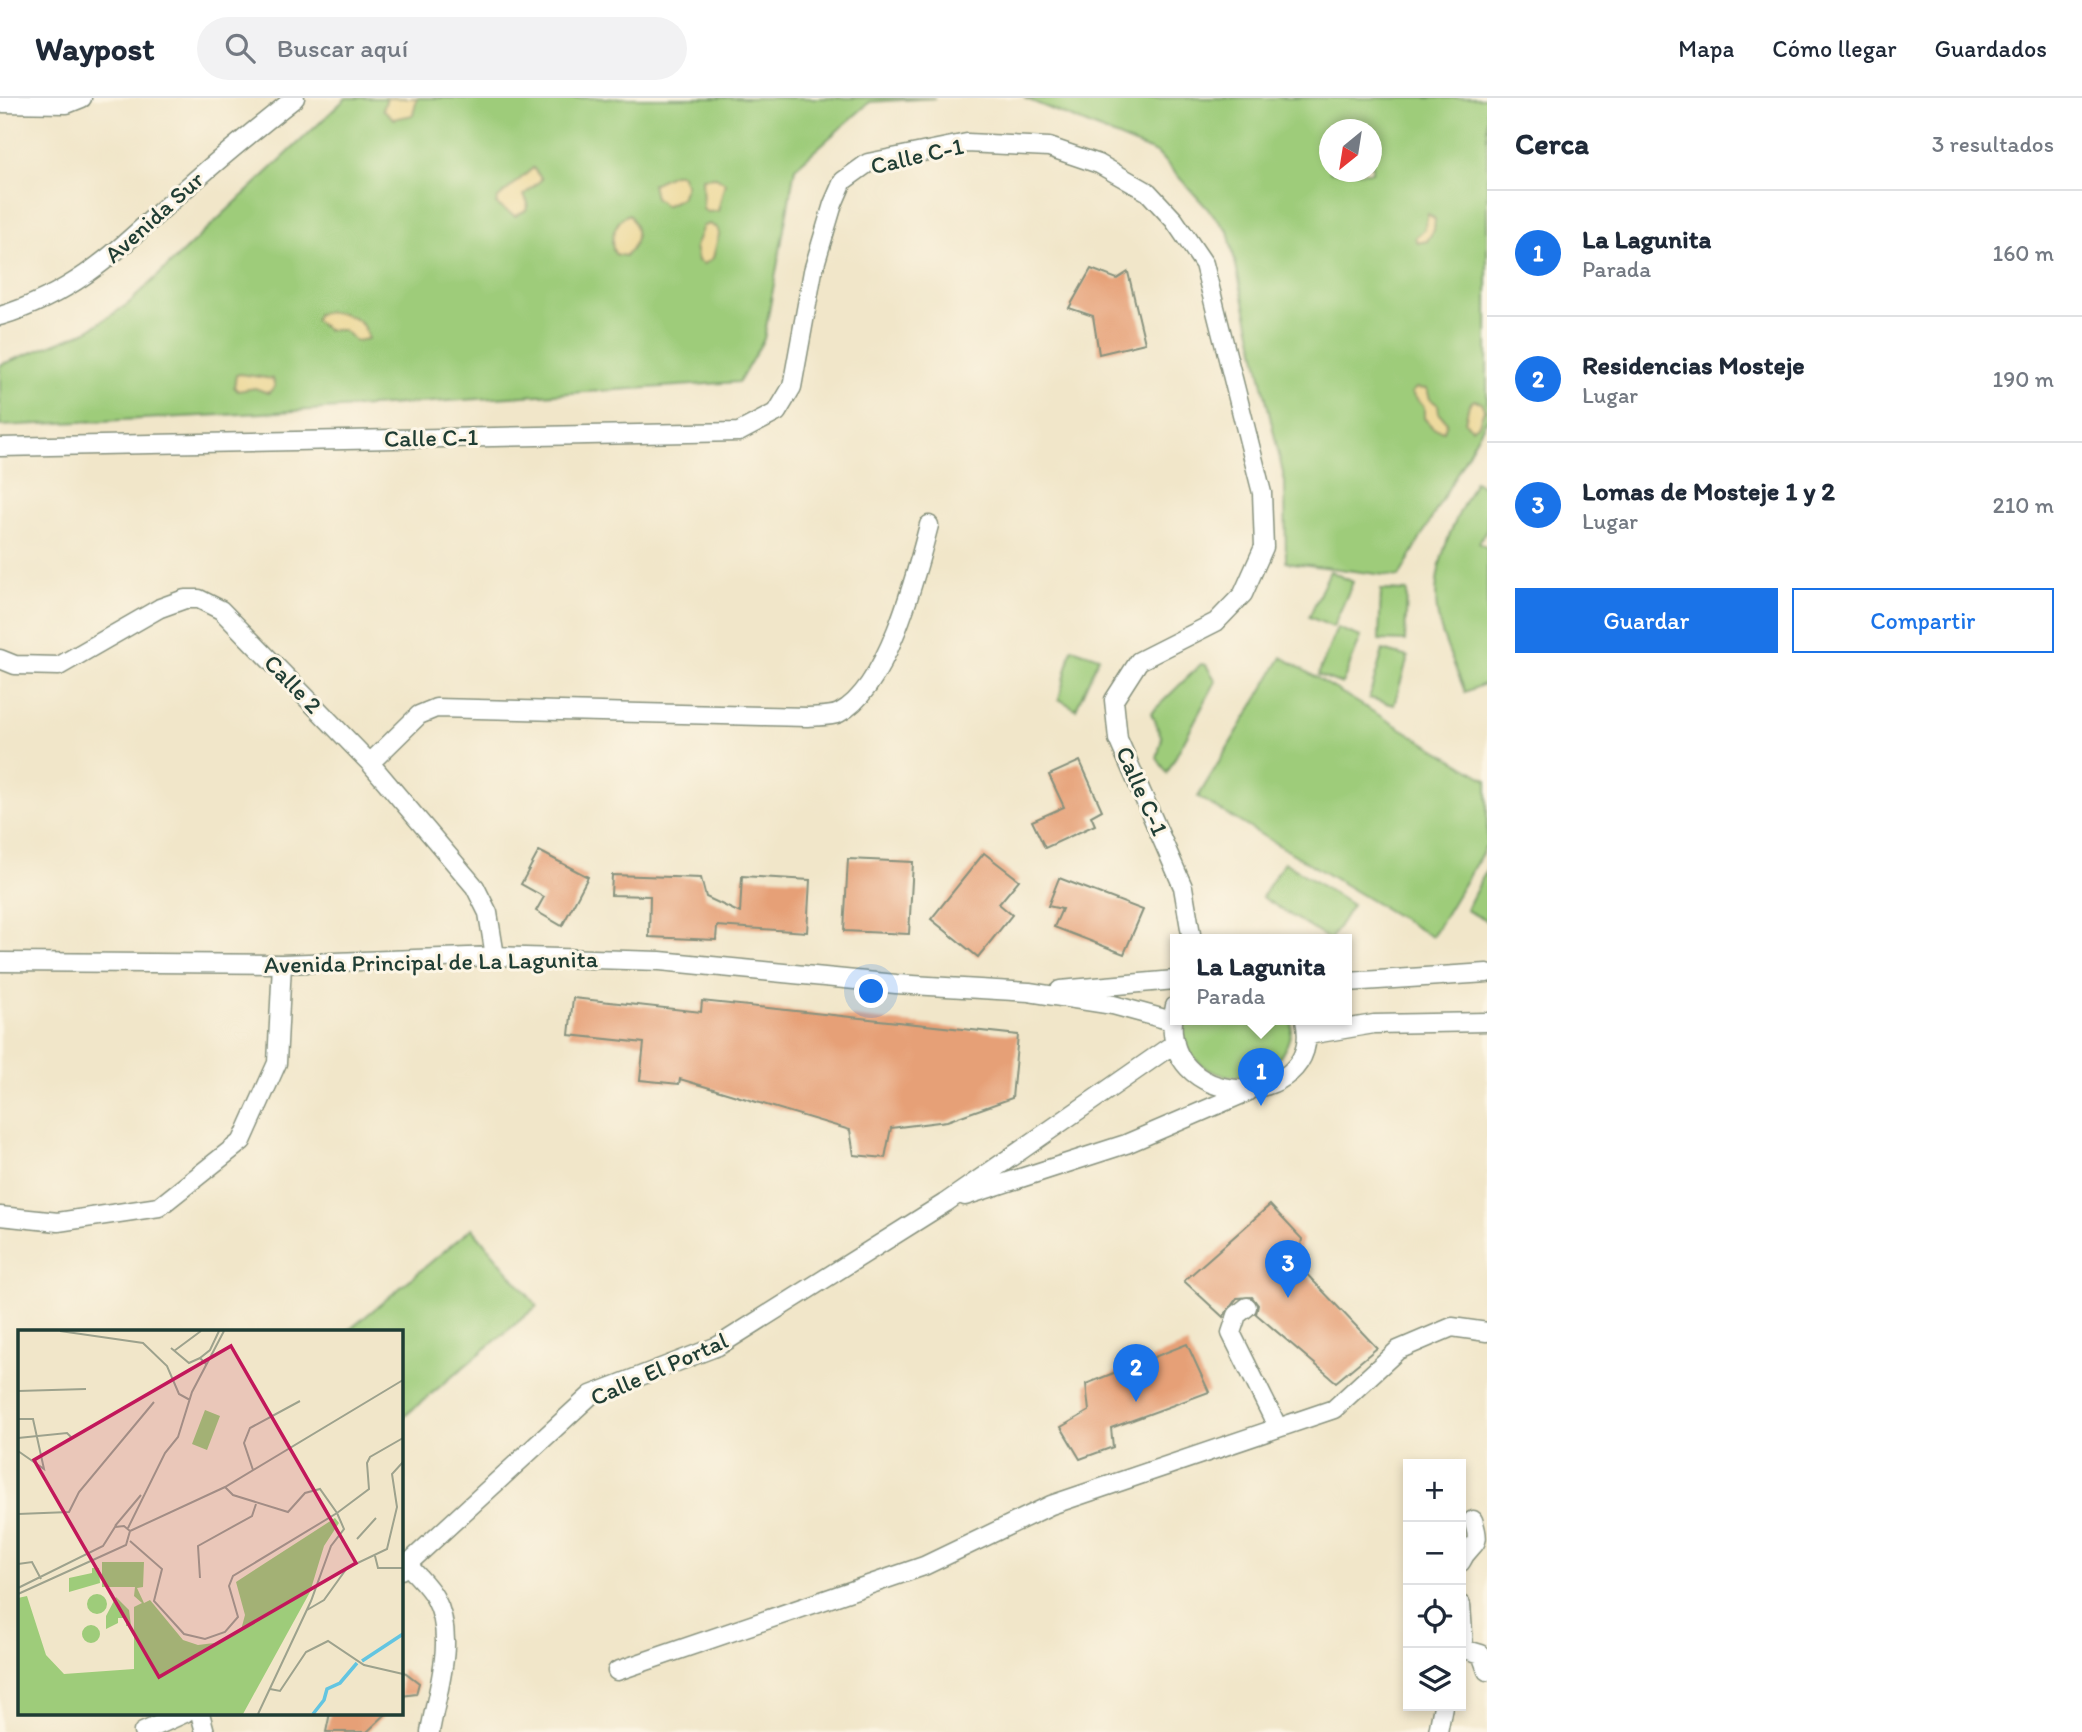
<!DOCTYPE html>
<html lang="es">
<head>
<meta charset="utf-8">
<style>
  :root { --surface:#fff; --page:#f2f2f3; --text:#1f2937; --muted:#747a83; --line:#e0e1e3; --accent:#1a73e8 }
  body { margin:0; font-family:Itim,sans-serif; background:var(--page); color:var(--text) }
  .controls { position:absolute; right:21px; bottom:21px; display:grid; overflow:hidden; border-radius:0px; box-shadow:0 4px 10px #0003 }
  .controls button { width:63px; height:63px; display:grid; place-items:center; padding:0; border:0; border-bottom:2px solid var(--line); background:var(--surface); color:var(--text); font:35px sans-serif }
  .compass { position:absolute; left:1319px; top:21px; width:63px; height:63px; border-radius:50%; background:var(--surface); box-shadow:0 4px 10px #0003; rotate:210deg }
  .you { position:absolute; left:872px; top:894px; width:24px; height:24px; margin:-18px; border:5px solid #fff; border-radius:50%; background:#1a73e8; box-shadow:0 0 0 10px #1a73e833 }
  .badge { display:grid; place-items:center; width:46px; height:46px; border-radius:50%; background:var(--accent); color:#fff; font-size:23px; font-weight:700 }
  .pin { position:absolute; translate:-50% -58px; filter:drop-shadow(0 2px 4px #0008) }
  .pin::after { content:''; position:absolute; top:37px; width:24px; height:21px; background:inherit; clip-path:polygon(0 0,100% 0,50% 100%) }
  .popup { position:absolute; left:1170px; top:836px; width:182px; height:91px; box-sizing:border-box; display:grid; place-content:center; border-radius:0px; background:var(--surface); filter:drop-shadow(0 2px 5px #0005); font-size:23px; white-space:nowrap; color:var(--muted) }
  .popup b { font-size:26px; color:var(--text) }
  .popup::after { content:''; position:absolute; left:50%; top:100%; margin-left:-14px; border:14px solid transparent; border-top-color:var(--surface) }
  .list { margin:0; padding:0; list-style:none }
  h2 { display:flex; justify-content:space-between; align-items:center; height:91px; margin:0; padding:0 28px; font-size:30px }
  h2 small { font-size:23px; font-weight:400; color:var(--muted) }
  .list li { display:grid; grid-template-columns:46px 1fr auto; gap:21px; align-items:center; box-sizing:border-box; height:126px; padding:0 28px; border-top:2px solid var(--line) }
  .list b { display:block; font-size:26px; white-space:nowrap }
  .list p { margin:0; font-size:23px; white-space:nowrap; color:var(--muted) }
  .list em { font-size:23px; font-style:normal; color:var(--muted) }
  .actions { display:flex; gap:14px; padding:21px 28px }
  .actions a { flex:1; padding:16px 0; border:2px solid var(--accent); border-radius:0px; text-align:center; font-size:24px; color:var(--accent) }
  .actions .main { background:var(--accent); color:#fff }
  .icon { flex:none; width:38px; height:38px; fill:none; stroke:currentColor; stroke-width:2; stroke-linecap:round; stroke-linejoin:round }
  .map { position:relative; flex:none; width:1487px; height:1634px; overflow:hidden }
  header { display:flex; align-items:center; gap:42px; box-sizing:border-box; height:98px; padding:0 35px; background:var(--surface); border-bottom:2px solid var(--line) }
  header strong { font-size:33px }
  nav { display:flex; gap:38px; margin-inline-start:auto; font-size:24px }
  .search { width:490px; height:63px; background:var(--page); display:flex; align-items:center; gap:18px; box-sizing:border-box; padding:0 24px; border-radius:38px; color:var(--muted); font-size:26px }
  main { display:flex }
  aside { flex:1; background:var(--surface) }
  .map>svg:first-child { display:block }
</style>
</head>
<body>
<header>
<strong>Waypost</strong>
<div class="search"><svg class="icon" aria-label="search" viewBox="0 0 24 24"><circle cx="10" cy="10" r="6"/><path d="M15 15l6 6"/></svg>Buscar aquí</div>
<nav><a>Mapa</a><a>Cómo llegar</a><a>Guardados</a></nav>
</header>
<main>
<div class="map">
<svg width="1487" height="1634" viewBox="0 0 1487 1634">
  <rect width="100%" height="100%" fill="#fcf5e5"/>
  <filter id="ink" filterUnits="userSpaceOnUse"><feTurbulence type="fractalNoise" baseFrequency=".0143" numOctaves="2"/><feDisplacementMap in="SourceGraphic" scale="14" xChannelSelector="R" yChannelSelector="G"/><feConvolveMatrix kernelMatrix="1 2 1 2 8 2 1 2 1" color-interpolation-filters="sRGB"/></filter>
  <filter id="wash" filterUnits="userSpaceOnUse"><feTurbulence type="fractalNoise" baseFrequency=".00686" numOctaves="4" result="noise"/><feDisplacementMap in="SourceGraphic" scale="28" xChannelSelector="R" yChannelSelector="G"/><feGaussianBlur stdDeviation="1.57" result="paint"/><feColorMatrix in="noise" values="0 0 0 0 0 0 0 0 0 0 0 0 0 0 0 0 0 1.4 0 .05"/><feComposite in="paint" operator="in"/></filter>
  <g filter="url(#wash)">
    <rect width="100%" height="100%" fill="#f1e6c9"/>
    <path fill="#9ecc7a" stroke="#5e8457" stroke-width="2" fill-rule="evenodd" d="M346,0H936L870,4L795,70L764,241L739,284L263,315L0,328V267L87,233L128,206Z
      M1024,0H1487V321L1399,479L1286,464L1285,384L1228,133L1157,55ZM1330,32H1372V74H1330Z
      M1475,383L1487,390V430L1479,445L1487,450V585L1465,594C1457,572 1446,550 1440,528C1426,476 1452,429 1475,383Z
      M1330,473L1353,484L1333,529L1309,519Z
      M1381,492L1407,493L1405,543L1379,542Z
      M1337,530L1361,539L1342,586L1318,577Z
      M1072,550L1099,559L1076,611L1059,601Z
      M1383,552L1408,559L1394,607L1369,600Z
      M1282,559L1487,682V747L1432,839L1198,699Z
      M1201,566L1206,567L1216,583L1167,675L1157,660L1162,640L1151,615Z
      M1284,764L1352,807L1330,842L1262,799Z
      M1487,771V823L1466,812Z
      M1181,922H1292C1290,999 1180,995 1181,922Z
      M472,1130L537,1208L401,1321V1233H348Z"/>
    <path fill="#eeda9e" stroke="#868c69" stroke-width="2" d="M387,0H417L413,17L394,21L383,11Z
      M533,70L542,81L524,97L528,105L526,112L515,118L496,106L498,100Z
      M673,76H681L686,87L681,100L665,108L655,100L652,86Z
      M716,79L725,85L718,113L707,114L703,111L702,80Z
      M629,116C639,131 640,145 625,158L615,156C608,143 615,122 629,116Z
      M1428,116L1435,121L1434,132L1427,143L1417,145L1415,139L1424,132Z
      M709,126L717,130L719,136L713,160L704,166L698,163L695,149L703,128Z
      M326,214C345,215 365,219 368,241L356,243L343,232H327L315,222L317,216Z
      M240,276L273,281L275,289L268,295L255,290L238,293L234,289L236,277Z
      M1416,290L1427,291L1430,301L1438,307L1439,315L1447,324L1444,333L1433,330L1424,320V309L1411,295Z
      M1474,302L1481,304L1484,311L1479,326L1472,330L1465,324L1469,306Z"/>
    <g id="blocks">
      <path fill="#e6a077" d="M1091,171L1117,181L1128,174L1145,245L1099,256L1093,218L1069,210Z
        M1080,663L1102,712L1091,718L1095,727L1045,750L1032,723L1064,709L1049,677Z
        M539,753L588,779L562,828L536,813L544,799L521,786Z
        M984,755L1019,782L999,806L1012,817L978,859L931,821Z
        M848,761L913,764L909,836L844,833Z
        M612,777L701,780L706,799L740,815L742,778L810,782L807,834L717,828L716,842L649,839L650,798L611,797Z
        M1059,780L1143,812L1124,856L1054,829L1062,811L1048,808Z
        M573,900L701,914L702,903L1018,937L1012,1000L947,1023L891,1030L885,1060L854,1057L850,1032L680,981L679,986L640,982L644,945L569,937Z
        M1270,1107L1302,1141L1298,1167L1377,1250L1336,1284L1256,1216L1258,1207L1252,1199L1237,1200L1223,1219L1184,1183Z
        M1187,1246L1209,1294L1111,1330L1113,1349L1080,1361L1061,1329L1089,1313L1086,1286Z
        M401,1571L419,1585L416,1596L401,1598Z
        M330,1615H387L367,1634H326Z"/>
    </g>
  </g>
  <g filter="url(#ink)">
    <use href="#blocks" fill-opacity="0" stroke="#88927e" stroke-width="2"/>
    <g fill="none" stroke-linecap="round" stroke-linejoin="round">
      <g stroke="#88927e" stroke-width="21">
        <path id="street" d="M0,5L67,6L82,0
          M0,218C82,193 122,147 184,92C220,60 257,30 295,0
          M0,349L739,334L777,314L792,289L813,173L833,106L843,83L868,65L967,45L1049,49L1099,66L1148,94L1174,122L1204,166L1262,395L1264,449L1243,496L1216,524L1139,563L1114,602L1118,641L1183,789L1192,842
          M0,561L15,567L59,568L160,510L185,501H199L221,512L370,665L475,789L488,815L495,858
          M370,665L419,617L436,610L807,619C816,618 831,619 839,615C887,591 916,477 929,427
          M0,864L282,866L495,858L660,863L896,886L1029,894L1113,907L1172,923
          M1347,884L1487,875
          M1060,892L1175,882
          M1175,908C1151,1018 1326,1015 1305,922
          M1308,937L1374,926L1487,924
          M965,1098L1126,1046L1247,994
          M0,1118L58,1124L159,1109L242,1043L277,965L282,866
          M1247,1209L1237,1217L1231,1235L1278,1330
          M1461,1464C1471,1442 1483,1452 1473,1422
          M407,1466C416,1477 429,1488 435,1500C457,1540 437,1592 430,1634
          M401,1472L591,1297L718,1248L945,1105L1175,945
          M1461,1507L1464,1549
          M1461,1550L1481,1556L1487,1573
          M617,1573L924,1468L1051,1407L1334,1311L1398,1252L1452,1229L1487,1234
          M200,1615L205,1634
          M143,1634L185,1615
          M1438,1634L1443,1608"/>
      </g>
      <use href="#street" stroke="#fff" stroke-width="18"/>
    </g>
  </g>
  <g text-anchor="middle" stroke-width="6" stroke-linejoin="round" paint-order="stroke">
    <g font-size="24" fill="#1f3d34" stroke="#fcf5e5">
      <text transform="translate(917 58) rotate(-13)" y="8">Calle C-1</text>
      <text transform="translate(154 119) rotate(-42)" y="8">Avenida Sur</text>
      <text transform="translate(431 340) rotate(-1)" y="8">Calle C-1</text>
      <text transform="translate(293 586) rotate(46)" y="8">Calle 2</text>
      <text transform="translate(1142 693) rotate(66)" y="8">Calle C-1</text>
      <text transform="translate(431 864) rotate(-1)" y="8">Avenida Principal de La Lagunita</text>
      <text transform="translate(659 1271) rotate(-24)" y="8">Calle El Portal</text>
    </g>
  </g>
  <g transform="translate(18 1232)">
    <rect width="385" height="385" fill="#f1e6c9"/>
    <path d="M187,80L202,86L189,120L174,114ZM317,188L321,193L306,216L292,262L225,384H0V268L9,266L28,325L46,344L116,339V277L124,273L116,266L117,257H84V232H126L125,257L119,258L126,273L132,270L165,310L180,315L204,312L223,300L227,285L218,252ZM74,238H81L82,253L51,262V248L74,243ZM69 274a10 10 0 1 1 20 0a10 10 0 1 1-20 0ZM98,267L111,280L113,296H108V288H100V293L88,299V286ZM64 304a9 9 0 1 1 18 0a9 9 0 1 1-18 0Z" fill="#9ecc7a"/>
    <path fill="none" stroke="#63c5e1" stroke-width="3.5" d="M344,331L385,304M295,384L306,370L309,359L322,353L339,333"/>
    <path fill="none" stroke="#9da28d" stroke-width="2" d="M42,1L125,13L149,36L161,64L172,70M153,18L171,33L182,28L189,35M156,21L183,1M182,28L192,20L201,1M0,61L68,59M0,89H15L26,139L0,121M0,108L49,103L54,108M235,140L226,113L232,98L282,71M0,184L51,182L61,162L136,72M97,196L123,165M110,198L147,123L160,107L174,62L206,1M112,201L207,157L385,50M339,209L358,188M112,211L144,239L136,271L166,304L187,309L207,302L220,287L211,256L215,246L319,183L302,159L287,163L270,182L215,165L207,157M357,226L360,238H385M0,234L14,232L23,249M182,248L180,216L234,186L238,174M0,258L85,216L97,197L106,196L112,201L108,215L0,264M289,280L306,270L329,238L369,219L379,177L374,144L385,132M252,359L262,361L288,322L310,311L346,335L385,344M240,384L293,271L313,216L326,199L319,183L351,159L349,133L352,127L385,108"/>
    <path fill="#c2185b" fill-opacity="0.15" stroke="#c2185b" stroke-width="3.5" d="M213,16L338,233L141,347L16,130Z"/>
    <rect width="385" height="385" fill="none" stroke="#1f3d34" stroke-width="3.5"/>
  </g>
</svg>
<div class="controls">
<button>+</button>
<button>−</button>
<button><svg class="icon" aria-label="locate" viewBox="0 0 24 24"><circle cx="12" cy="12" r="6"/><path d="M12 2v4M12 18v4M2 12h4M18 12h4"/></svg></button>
<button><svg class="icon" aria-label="layers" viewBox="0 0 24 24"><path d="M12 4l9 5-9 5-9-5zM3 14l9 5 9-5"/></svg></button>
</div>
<svg class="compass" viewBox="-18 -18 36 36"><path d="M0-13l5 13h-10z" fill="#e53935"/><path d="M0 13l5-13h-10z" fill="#747a83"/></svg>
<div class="you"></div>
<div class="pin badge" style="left:1261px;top:1008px">1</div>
<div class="popup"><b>La Lagunita</b>Parada</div>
<div class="pin badge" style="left:1136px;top:1304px">2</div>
<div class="pin badge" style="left:1288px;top:1200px">3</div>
</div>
<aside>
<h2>Cerca<small>3 resultados</small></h2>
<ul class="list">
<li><span class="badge">1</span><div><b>La Lagunita</b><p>Parada</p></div><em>160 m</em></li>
<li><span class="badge">2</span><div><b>Residencias Mosteje</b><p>Lugar</p></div><em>190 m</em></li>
<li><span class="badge">3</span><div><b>Lomas de Mosteje 1 y 2</b><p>Lugar</p></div><em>210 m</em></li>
</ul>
<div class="actions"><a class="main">Guardar</a><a>Compartir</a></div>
</aside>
</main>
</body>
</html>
